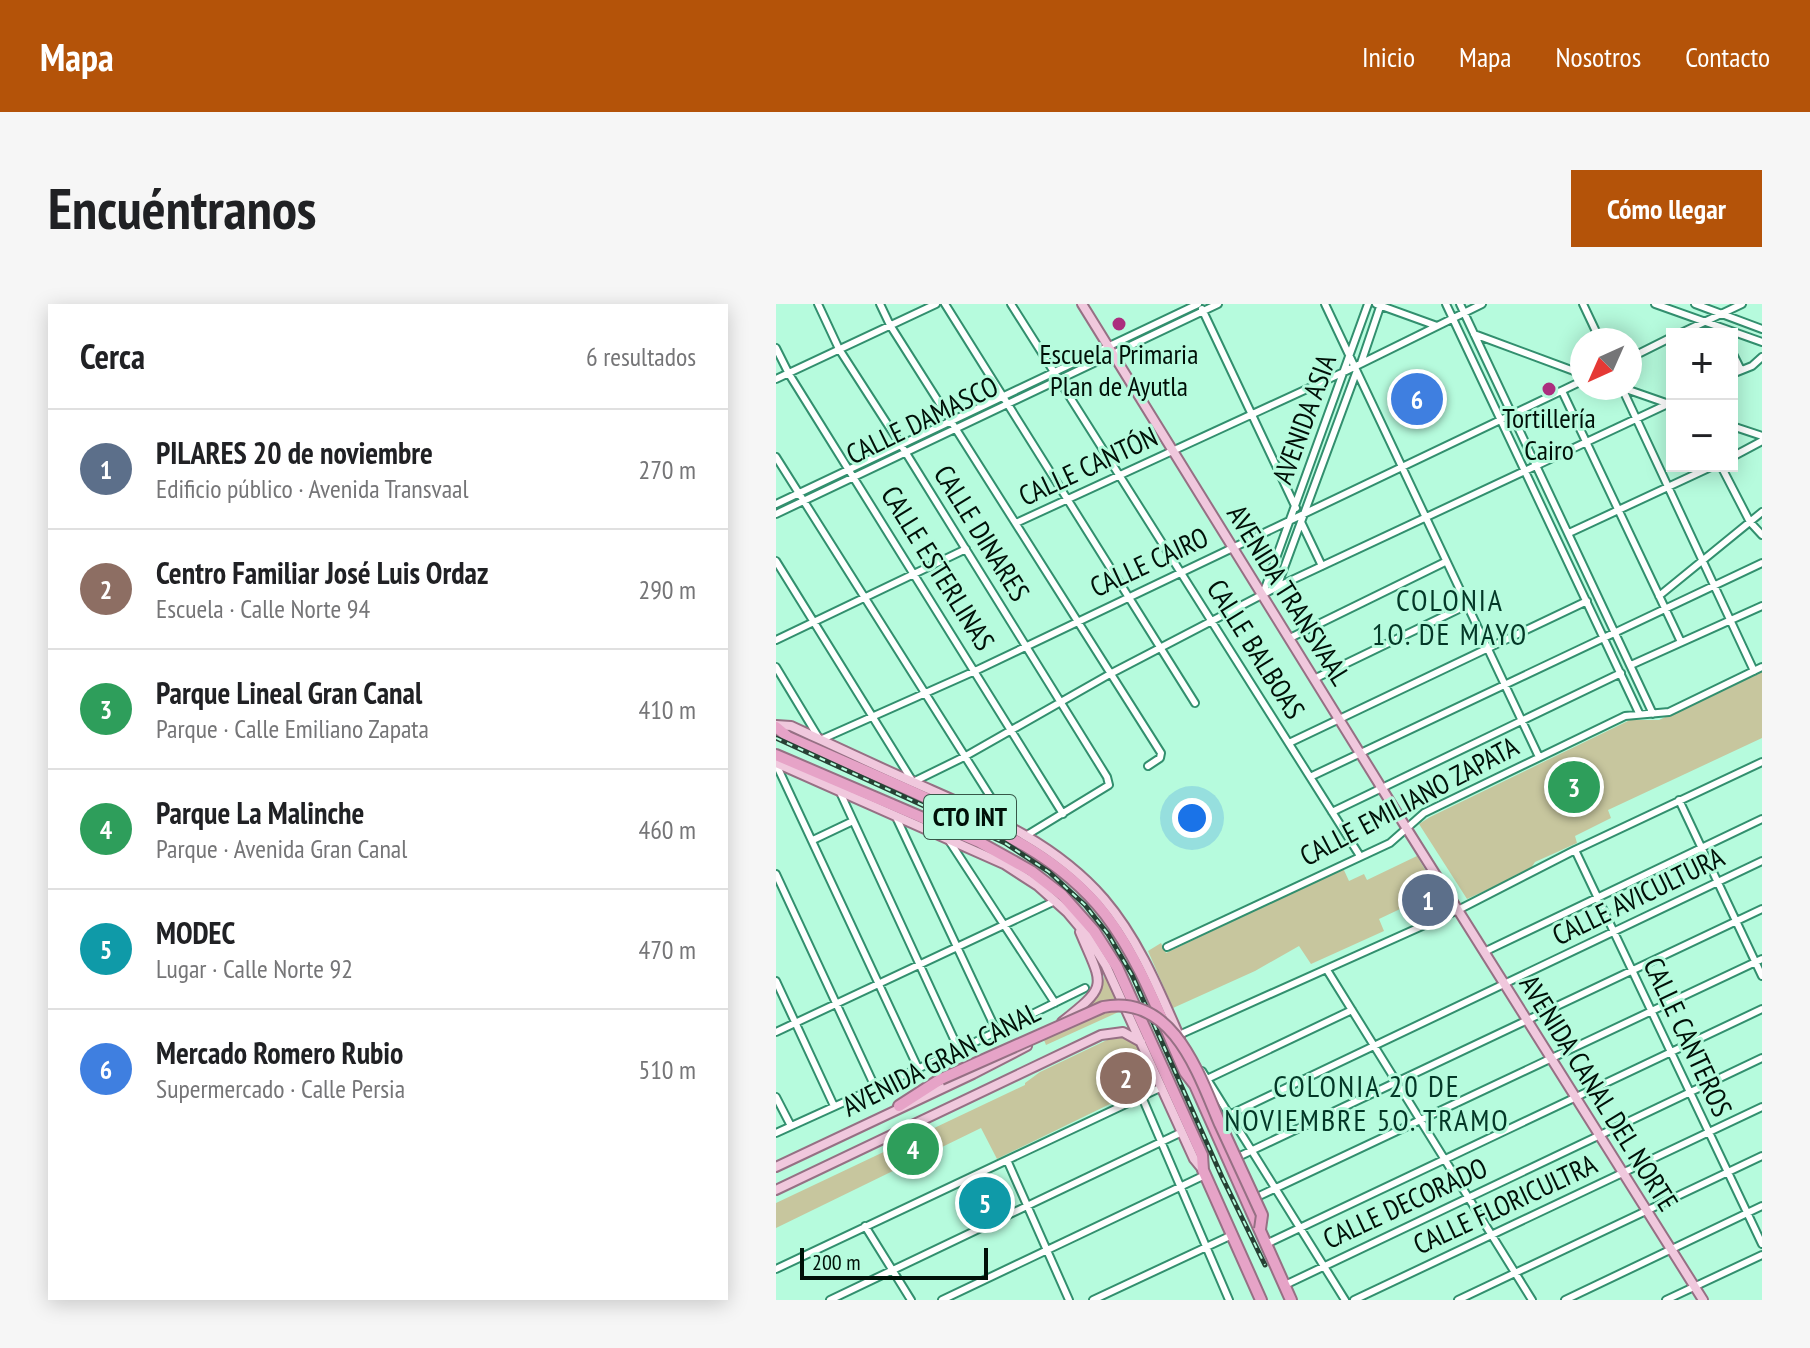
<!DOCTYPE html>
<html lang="es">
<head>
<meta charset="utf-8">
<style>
  :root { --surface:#fff; --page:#f6f6f6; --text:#202124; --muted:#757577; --line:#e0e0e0; --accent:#b45309 }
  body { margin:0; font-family:"PT Sans Narrow",sans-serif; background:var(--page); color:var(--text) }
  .controls { position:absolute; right:24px; top:24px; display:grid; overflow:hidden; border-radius:0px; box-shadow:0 4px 20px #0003 }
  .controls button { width:72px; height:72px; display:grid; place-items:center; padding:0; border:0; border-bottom:2px solid var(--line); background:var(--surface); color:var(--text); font:40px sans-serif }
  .compass { position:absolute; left:794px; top:24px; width:72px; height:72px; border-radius:50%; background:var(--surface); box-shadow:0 4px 20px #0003; rotate:225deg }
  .scale { position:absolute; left:24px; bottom:20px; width:188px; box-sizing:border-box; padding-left:8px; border:4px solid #001108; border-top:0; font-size:22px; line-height:28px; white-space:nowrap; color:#001108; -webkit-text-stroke:6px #b6fbdd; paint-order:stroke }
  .you { position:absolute; left:416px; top:514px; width:28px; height:28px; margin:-20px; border:6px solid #fff; border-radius:50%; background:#1a73e8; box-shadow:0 0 0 12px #1a73e833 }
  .badge { display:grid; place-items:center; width:52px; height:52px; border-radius:50%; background:var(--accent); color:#fff; font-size:26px; font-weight:700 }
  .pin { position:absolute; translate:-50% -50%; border:4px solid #fff; box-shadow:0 2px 8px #0006 }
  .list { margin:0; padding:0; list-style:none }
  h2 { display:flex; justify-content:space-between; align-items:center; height:104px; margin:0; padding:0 32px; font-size:34px }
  h2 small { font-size:26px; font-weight:400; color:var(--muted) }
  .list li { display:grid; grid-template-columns:52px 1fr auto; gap:24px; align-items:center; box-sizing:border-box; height:120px; padding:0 32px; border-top:2px solid var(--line) }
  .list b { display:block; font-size:30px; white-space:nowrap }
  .list p { margin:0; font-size:26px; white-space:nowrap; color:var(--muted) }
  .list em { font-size:26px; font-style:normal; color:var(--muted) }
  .map { position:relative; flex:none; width:986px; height:996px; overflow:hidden; border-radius:0px }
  header { display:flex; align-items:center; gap:48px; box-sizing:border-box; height:112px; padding:0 40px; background:var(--accent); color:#fff }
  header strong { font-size:38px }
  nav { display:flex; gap:44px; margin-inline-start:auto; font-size:28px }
  .intro { display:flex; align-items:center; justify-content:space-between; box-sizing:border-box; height:192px; padding:0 48px }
  h1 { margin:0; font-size:56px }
  .button { padding:20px 36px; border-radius:0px; background:var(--accent); color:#fff; font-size:28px; font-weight:700 }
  main { display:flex; gap:48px; padding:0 48px }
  aside { flex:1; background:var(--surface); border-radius:0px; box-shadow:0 4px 20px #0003 }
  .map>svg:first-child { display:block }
</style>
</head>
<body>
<header>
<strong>Mapa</strong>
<nav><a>Inicio</a><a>Mapa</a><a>Nosotros</a><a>Contacto</a></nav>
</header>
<div class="intro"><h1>Encuéntranos</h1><a class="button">Cómo llegar</a></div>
<main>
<aside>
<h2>Cerca<small>6 resultados</small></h2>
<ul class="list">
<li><span class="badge" style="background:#5c6f8a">1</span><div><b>PILARES 20 de noviembre</b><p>Edificio público · Avenida Transvaal</p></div><em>270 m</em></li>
<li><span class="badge" style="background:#8d6e63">2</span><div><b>Centro Familiar José Luis Ordaz</b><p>Escuela · Calle Norte 94</p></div><em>290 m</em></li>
<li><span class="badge" style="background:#2e9e5b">3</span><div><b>Parque Lineal Gran Canal</b><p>Parque · Calle Emiliano Zapata</p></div><em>410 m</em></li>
<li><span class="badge" style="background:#2e9e5b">4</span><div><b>Parque La Malinche</b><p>Parque · Avenida Gran Canal</p></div><em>460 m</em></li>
<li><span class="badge" style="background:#0f9aa8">5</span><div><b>MODEC</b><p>Lugar · Calle Norte 92</p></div><em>470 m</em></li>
<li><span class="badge" style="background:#3f7fe0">6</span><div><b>Mercado Romero Rubio</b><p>Supermercado · Calle Persia</p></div><em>510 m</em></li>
</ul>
</aside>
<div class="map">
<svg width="986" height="996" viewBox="0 0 986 996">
  <rect width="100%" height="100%" fill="#b6fbdd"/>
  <path fill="#c7c69e" d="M986,366V434L832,506L835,514L799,532L801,539L759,558L753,567L691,595L643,520L654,513L854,416H883Z
    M641,552L657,579L638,590L641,597L603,615L608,627L535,660L523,642L479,667L397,704L372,647L385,639L390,649L567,564L573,577L588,570L591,576Z
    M329,669L347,706L270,741L268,736L319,696L326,683Z
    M355,730L367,753L322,770L336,799L221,855L205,824L0,924V899L249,781V779L264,768L331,736Z"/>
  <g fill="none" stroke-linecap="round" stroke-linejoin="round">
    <g stroke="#328f6e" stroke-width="10">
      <path id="minor" d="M42,0L63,45L130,149L331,473L333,481L251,531
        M104,0L114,21L385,449L384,454L372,462
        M169,0L419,399
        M235,0L584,552
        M549,0L763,453
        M600,0L661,22
        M670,0L863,409
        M684,0L877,410
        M807,0L824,36
        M879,0L986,38
        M919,0L986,25
        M426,5L520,204
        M698,30L806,70
        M903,30L966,0
        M0,44L13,70L287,510
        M956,48L965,66
        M854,54L896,33
        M585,59L605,0
        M956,70L976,62L986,53
        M0,75L160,0
        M846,84L978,367
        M847,84L893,100
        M786,87L905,338
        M956,122L986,132
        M0,153L231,519
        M956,153L986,137
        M945,162L974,218L986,231
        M0,200L422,0
        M0,210L442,0
        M525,218L546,262
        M240,219L570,67L706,0
        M793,229L937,162
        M0,257L137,478L188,453L334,370L501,283L896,98
        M501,283L580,69
        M487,290L592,0
        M883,292L986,208
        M514,334L669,258
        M0,336L190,245
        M855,361L986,302
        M0,363L44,436L199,367L806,77
        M538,375L689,302
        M513,439L811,297
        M0,460L142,764
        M534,473L986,259
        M63,486L183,746
        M903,496L986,672
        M556,508L845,369
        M120,513L221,728
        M172,535L279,699
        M37,536L77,517
        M799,546L986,940
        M0,570L99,783
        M391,643L614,539L648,509L849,412L893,408L986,363
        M708,648L986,515
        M551,666L756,996
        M0,677L58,802
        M0,728L279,597
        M405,734L403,731L682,606L799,546L986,458
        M426,767L569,996
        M431,775L576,706
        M0,793L15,822
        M366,793L453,996
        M453,811L986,557
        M0,829L183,746L309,684
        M462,853L986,605
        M231,856L293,996
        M481,893L986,655
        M89,922L135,996
        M490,940L986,705
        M0,965L386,783
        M509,981L986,754
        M54,996L406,828
        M166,996L429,871
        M317,996L456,931
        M578,996L986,803
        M682,996L986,852
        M789,996L986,902
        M890,996L986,951"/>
    </g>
    <g stroke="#967084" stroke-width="12">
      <path id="major" d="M306,0L631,525L927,996
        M0,421L15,422C56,441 96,460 137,478C207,509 277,536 328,595C363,636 383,686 404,734
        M0,459L228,560L262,582L291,608L312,633L330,662L418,855L427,866
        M286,718C334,680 327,683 304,628
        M0,863L197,770L251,742
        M0,886L325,731L347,728L365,738"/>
    </g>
    <g stroke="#967084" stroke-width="14">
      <path id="highway" d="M0,423L12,433C57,453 102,472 146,492C214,522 282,550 329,610C365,657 385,715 409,768L419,781L515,996
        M0,451L203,538L255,567L286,591L318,627L341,663L426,851L427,866L485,996
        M123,802L165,775"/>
    </g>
    <use href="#minor" stroke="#fff" stroke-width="6"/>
    <use href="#major" stroke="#f0c8dd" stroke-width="8"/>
    <use href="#highway" stroke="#e6a3c7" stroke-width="10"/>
    <g stroke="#264134" stroke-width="5">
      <path id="rail" d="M0,434L229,539L273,568L309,601L332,630L356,671L446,873L489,961"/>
    </g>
    <use href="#rail" stroke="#b6fbdd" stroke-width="2" stroke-dasharray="6" stroke-linecap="butt"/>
    <g stroke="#967084" stroke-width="14" stroke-linecap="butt">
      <path id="highway-bridge" d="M165,775L327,703C397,689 423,771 444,820C458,850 472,880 486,911L484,925"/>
    </g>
    <use href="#highway-bridge" stroke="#e6a3c7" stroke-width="10"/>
  </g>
  <g fill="#ab2e7e" stroke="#b6fbdd" stroke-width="3">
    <circle cx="343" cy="20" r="8"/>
    <circle cx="773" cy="85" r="8"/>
  </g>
  <g text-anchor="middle" stroke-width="6" stroke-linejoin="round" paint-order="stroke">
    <rect fill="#b6fbdd" stroke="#375748" stroke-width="2" x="148" y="491" width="92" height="44" rx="6"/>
    <g font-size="26" font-weight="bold" fill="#001108">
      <text x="194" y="522">CTO INT</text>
    </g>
    <g font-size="28" fill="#001108" stroke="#b6fbdd">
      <text x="343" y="60">Escuela Primaria<tspan x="343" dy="32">Plan de Ayutla</tspan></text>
      <text x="773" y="124">Tortillería<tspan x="773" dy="32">Cairo</tspan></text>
    </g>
    <g font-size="28" fill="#001108" stroke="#b6fbdd">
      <text transform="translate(528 115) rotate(-70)" y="10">AVENIDA ASIA</text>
      <text transform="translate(146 116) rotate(-26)" y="10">CALLE DAMASCO</text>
      <text transform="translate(312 162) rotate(-25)" y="10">CALLE CANTÓN</text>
      <text transform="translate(206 229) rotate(58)" y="10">CALLE DINARES</text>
      <text transform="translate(373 258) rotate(-25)" y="10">CALLE CAIRO</text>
      <text transform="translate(162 264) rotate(58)" y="10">CALLE ESTERLINAS</text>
      <text transform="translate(513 291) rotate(58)" y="10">AVENIDA TRANSVAAL</text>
      <text transform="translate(480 345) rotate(58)" y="10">CALLE BALBOAS</text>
      <text transform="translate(633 497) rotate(-28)" y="10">CALLE EMILIANO ZAPATA</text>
      <text transform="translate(862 592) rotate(-26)" y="10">CALLE AVICULTURA</text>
      <text transform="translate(912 733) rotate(65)" y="10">CALLE CANTEROS</text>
      <text transform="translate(165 755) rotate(-27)" y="10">AVENIDA GRAN CANAL</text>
      <text transform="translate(823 789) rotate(58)" y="10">AVENIDA CANAL DEL NORTE</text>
      <text transform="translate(629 899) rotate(-25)" y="10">CALLE DECORADO</text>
      <text transform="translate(729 900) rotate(-25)" y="10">CALLE FLORICULTRA</text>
    </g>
    <g font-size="30" letter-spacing="2" fill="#033827" stroke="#b6fbdd">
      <text x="674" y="307">COLONIA<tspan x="674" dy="34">1O. DE MAYO</tspan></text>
      <text x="591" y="793">COLONIA 20 DE<tspan x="591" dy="34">NOVIEMBRE 5O. TRAMO</tspan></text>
    </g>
  </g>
</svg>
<div class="controls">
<button>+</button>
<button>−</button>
</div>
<svg class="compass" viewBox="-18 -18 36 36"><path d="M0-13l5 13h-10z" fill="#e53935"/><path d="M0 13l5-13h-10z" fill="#757577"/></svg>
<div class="scale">200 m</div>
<div class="you"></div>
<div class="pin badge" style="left:652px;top:596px;background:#5c6f8a">1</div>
<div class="pin badge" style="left:350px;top:774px;background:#8d6e63">2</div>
<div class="pin badge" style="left:798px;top:483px;background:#2e9e5b">3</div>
<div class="pin badge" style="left:137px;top:845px;background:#2e9e5b">4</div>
<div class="pin badge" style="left:209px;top:899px;background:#0f9aa8">5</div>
<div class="pin badge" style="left:641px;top:95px;background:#3f7fe0">6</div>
</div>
</main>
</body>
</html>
